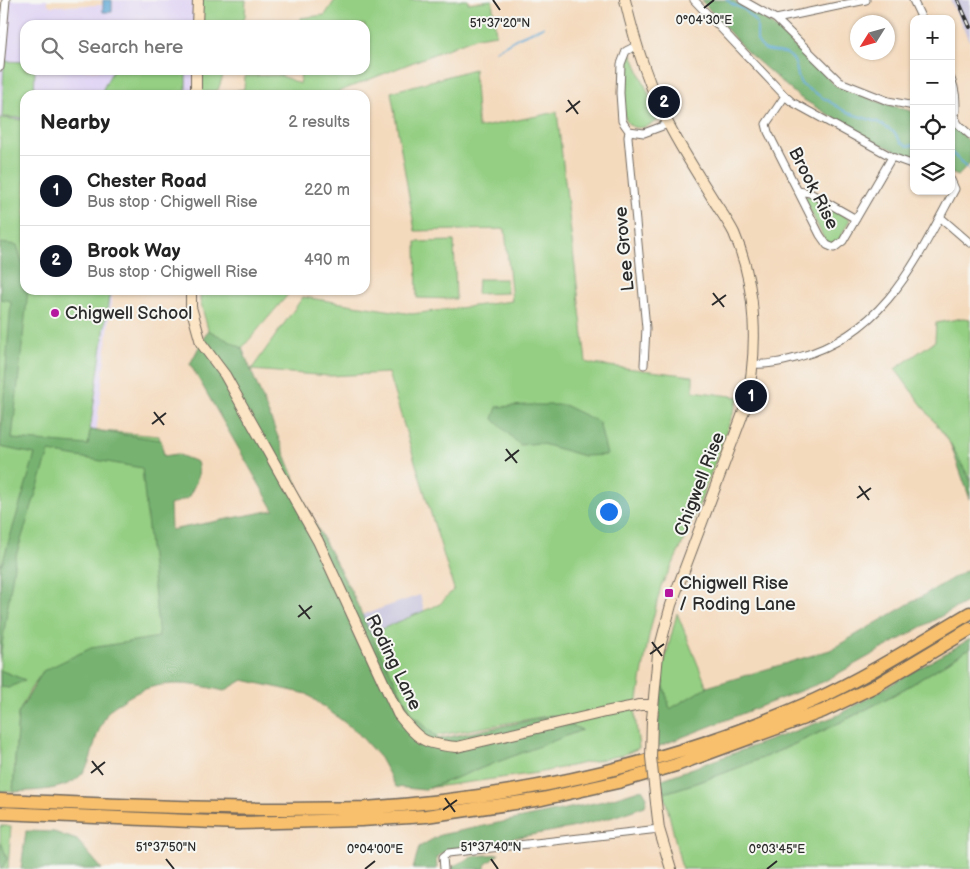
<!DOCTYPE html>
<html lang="en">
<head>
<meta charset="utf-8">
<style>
  :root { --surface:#fff; --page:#f2f2f2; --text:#222; --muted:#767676; --line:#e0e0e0; --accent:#111827 }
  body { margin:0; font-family:"Balsamiq Sans",sans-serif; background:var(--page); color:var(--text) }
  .controls { position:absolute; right:15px; top:15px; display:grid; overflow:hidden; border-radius:10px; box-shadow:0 1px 4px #0004 }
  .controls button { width:45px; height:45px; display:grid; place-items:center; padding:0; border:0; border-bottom:1px solid var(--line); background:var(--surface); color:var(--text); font:25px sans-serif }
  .compass { position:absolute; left:850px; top:15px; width:45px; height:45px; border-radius:50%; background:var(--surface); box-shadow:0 1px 4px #0004; rotate:233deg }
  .you { position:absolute; left:608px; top:511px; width:18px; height:18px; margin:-12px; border:4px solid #fff; border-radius:50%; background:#1a73e8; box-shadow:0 0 0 8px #1a73e833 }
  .badge { display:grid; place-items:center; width:32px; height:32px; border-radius:50%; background:var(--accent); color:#fff; font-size:16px; font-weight:700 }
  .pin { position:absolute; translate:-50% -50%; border:2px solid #fff; box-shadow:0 1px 5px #0006 }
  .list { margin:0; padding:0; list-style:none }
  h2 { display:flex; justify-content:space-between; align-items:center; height:65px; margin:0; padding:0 20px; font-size:21px }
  h2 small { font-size:16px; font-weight:400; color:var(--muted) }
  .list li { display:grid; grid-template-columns:32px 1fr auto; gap:15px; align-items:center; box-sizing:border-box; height:70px; padding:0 20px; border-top:1px solid var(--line) }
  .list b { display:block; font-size:19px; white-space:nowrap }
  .list p { margin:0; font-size:16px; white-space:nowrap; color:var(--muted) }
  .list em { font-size:16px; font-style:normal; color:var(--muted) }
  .icon { flex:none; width:28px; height:28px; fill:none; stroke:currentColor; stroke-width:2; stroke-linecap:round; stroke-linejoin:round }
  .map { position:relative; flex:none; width:970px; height:869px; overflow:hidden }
  .search { position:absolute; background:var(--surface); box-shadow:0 1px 4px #0004; left:20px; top:20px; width:350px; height:55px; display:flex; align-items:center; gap:12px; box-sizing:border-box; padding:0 18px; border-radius:15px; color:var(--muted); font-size:19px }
  .panel { position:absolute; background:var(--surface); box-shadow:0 1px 4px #0004; left:20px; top:90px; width:350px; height:205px; border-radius:15px }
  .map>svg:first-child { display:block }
</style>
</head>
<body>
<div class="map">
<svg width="970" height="869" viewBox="0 0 970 869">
  <rect width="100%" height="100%" fill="#f6f6f2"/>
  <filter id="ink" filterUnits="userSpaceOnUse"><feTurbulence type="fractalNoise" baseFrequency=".02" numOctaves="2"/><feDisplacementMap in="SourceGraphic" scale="10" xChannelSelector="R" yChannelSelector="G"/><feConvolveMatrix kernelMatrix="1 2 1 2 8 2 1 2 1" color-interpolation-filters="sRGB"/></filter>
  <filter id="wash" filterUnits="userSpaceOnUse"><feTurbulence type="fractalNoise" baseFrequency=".0096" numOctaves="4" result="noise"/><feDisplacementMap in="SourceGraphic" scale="20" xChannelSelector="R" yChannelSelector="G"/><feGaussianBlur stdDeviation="1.12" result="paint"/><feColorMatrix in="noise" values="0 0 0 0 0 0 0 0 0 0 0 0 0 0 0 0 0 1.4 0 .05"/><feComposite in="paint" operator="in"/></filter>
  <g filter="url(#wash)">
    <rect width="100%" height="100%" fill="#f4dabd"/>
    <path fill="#e0d4f4" d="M5,0H47L48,4L51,6L102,5V0H196L195,25H25V70H194L193,95H25V290H111L112,298L95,442L0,609V20H2Z"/>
    <path fill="#c4c0db" d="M950,0H970V42Z
      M420,595L426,617L370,634L362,615Z"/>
    <path fill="#94cf83" stroke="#607d57" d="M200,0H246L245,16L242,25H199Z
      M335,0H468V3L492,0L496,34L477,37L330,95H212L244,89L245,76L280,75L300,84L301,70H365V25H300V18L325,15Z
      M632,54L658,117L657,121C648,127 632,133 626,120C622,112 621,75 623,66C623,62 626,58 627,55Z
      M4,61L25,62V70H35L34,95H25V118L2,117Z
      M474,69L478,128L557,112L586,362L592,364L693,376V391L739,397L697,511L673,564L661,586L649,635L635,716L639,748L623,755L537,773L427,788L581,730L553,715L435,736L412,714L370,634L440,604L454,589L388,373L330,376L251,370L303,297L412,314L512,301L505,229L415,231L391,92Z
      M113,70H186V95H103V89Z
      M198,70H225L218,90L197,94Z
      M0,118L25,120V290H110L90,430L159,436L163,456L161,640L43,671L30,690L18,714L13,792L0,791Z
      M809,195L850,219L837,244L827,245L804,197Z
      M454,241L456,299L417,298L416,242Z
      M478,279H506L507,293L477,294Z
      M201,290H292L242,348L209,333L200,300Z
      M963,318L970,319V480L948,440L895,369L935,341L936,323Z
      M677,613L707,687L670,710L661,676Z
      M970,648V869H682L664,793C745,769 821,734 895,694C921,680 945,663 970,648Z
      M0,826H11L8,869H0Z"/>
    <path fill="#77b271" stroke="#516e4e" d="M701,0H733L771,24L836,86L879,102L914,112V158L873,141L799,97L746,51Z
      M951,123L970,142V164L958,176L951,173Z
      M0,243L17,245L25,272V290H28L12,439L88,445L90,430L161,440L164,456L177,454L197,462C202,475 194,486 188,498L170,505L171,530L274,510L190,364L208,330L242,348L306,506L353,595L373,639L412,714L439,739L551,716L582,730L424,790L396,787L380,758L357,732L307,694L243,680L224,691C187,682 154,678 121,702C117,704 112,707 109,711C105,715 103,723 100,728C93,742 93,761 82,774C66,792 34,790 13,792L18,714L43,671L91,648L159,637L142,468L49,452L15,559L0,658V564H2L35,454L0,447L11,301L0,299Z
      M527,405H564L599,422L607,455L584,456L539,443L520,445L493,419L497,407Z
      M950,443L970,479V499Z
      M970,568V600L823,682L657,747L661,676L670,709L707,687L830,650Z
      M970,639V648C945,663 921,680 895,694C821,734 745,769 664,793L660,780L836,716Z
      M0,670L25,680L9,688L0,687Z
      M642,789L647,797L645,806L613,817L571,828L451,849L436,857L437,869H413L419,847L440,835L604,801Z
      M26,831L54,832L77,840L102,869H21Z
      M2,844L7,859L2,869H0V845Z
      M499,854L485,865V869H452L451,867L474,856Z"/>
    <path fill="#5da7d4" stroke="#446980" d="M103,0H112V12H103Z"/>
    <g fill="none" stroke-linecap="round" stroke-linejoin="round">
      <path stroke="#5da7d4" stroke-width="2" d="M727,0L732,4L745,10L757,24V41C759,44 762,48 766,50C775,53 785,50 792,58C799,66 795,76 802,85L848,113L878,122L895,133L901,142L908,146L914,145
        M495,51L519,37L543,27
        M951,152L970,171"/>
    </g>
  </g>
  <g filter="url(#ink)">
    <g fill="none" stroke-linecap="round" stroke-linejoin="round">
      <g stroke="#71685e" stroke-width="9">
        <path id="street" d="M694,0L785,96L792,102L892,157L914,165
          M742,0L776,19L866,0
          M913,0L922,19
          M776,19L840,82L888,101L914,106
          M636,46L626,51L621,64L620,93L622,121L629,131L644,133L668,124
          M0,67L6,0
          M951,79C956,90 956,100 956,111L951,113
          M785,96L766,124L768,132L820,235L827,245L834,248L843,241L892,157
          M953,113L958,124L970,135
          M629,131L628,137L646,328L644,365
          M798,191L810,193L856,219
          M940,217L970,243
          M754,364C770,365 784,361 799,357C885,333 916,261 955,189L951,180
          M444,869L443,857L448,853L659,829"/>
      </g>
      <g stroke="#71685e" stroke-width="12">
        <path id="secondary" d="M625,0C635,43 648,86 669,125C683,152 700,178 716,204C722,213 729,223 734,233C757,286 759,353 745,408L671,605L658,654L652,719
          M197,25L198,0
          M196,95V70
          M191,290V307L201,343L225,375L318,541L398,714C419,740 423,744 457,747L605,712L640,705H652
          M656,803L659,829L671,869"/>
      </g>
      <g stroke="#71685e" stroke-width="15">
        <path id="highway" d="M0,800C96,804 192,809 289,809C314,808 339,809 365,808C519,798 673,763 815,700C869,675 919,643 970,613
          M0,813L238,823L361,820L426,816L542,799L618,782L676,765L823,711L875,686L970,629"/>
      </g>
      <use href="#street" stroke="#fff" stroke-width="7"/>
      <use href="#secondary" stroke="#fce5c4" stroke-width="10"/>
      <use href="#highway" stroke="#f8bf6c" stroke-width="12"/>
      <g stroke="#2b2b2b" stroke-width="4">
        <path id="rail" d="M958,0L970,27"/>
      </g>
      <use href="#rail" stroke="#f6f6f2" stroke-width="2" stroke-dasharray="5.5" stroke-linecap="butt"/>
      <g stroke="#71685e" stroke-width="12" stroke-linecap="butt">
        <path id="secondary-bridge" d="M652,719L651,757L656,803"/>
      </g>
      <use href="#secondary-bridge" stroke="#fce5c4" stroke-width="10"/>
    </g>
  </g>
  <path fill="none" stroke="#2b2b2b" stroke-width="2" d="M493,0L500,10M704,8L714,0M568,100L578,114M566,112L580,101M713,293L724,307M712,305L726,295M154,412L164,425M152,424L166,413M506,449L517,463M505,461L519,450M859,486L869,500M857,498L871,488M299,605L310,619M298,617L312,606M652,642L662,656M650,654L664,644M92,761L103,775M91,773L105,762M445,798L455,812M443,810L457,800M166,859L174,869M491,859L498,869M365,869L375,861M767,869L777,861"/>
  <g fill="#b5179e" stroke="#f6f6f2" stroke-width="2">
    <circle cx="55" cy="313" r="5"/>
    <rect x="664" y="588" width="10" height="10" rx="2.5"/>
  </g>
  <g text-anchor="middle" stroke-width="4" stroke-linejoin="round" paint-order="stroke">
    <g font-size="18" fill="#2b2b2b" stroke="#f6f6f2">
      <text transform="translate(814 188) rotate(63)" y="6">Brook Rise</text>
      <text transform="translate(624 249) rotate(-95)" y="6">Lee Grove</text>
      <text transform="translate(699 484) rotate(-69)" y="6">Chigwell Rise</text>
      <text transform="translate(394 662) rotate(64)" y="6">Roding Lane</text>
    </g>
    <g font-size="18" fill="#2b2b2b" stroke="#f6f6f2" text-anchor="start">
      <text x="65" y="319">Chigwell School</text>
      <text x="679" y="589">Chigwell Rise<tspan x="679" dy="21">/ Roding Lane</tspan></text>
    </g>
  </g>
  <g font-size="12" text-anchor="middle" fill="#2b2b2b" stroke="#f6f6f2" stroke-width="4" stroke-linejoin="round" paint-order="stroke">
    <text x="704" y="24">0°04'30"E</text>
    <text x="500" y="27">51°37'20"N</text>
    <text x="166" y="851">51°37'50"N</text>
    <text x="491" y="851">51°37'40"N</text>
    <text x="375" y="853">0°04'00"E</text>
    <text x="777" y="853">0°03'45"E</text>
  </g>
</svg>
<div class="controls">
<button>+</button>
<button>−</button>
<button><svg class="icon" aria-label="locate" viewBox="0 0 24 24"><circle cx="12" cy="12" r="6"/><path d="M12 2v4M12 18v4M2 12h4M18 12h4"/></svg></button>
<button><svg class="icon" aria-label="layers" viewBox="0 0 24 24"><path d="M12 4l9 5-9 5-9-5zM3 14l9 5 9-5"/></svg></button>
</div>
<svg class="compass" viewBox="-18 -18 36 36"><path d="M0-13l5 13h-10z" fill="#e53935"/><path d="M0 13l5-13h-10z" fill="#767676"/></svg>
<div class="you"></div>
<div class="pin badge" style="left:751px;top:396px">1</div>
<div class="pin badge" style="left:664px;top:102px">2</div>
<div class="search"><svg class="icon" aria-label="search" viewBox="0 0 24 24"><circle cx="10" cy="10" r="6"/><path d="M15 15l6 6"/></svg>Search here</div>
<section class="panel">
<h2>Nearby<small>2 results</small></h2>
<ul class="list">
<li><span class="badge">1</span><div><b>Chester Road</b><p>Bus stop · Chigwell Rise</p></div><em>220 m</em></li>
<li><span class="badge">2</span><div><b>Brook Way</b><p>Bus stop · Chigwell Rise</p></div><em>490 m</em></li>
</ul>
</section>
</div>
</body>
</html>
